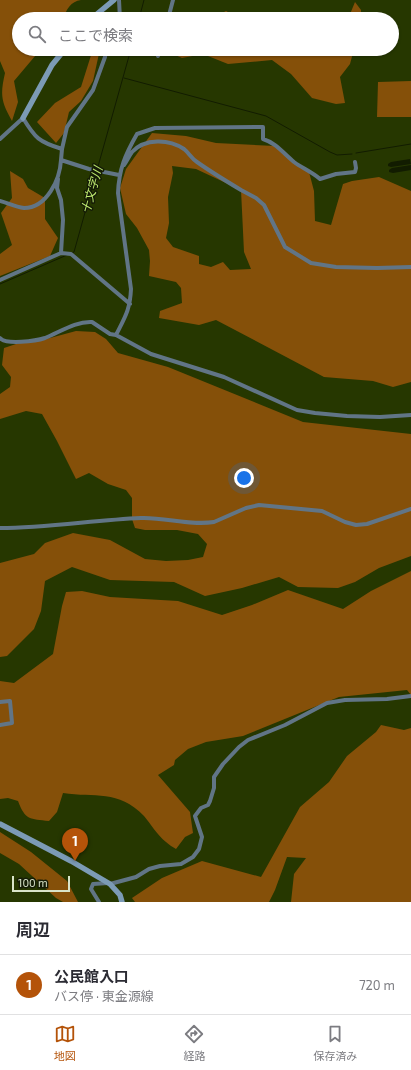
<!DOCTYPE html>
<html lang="ja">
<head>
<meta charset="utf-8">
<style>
  :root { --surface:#fff; --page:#f7f7f7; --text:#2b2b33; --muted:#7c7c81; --line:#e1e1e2; --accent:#b45309 }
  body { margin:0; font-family:"Exo 2","Noto Sans JP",sans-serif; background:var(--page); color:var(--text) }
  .scale { position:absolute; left:12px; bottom:10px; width:58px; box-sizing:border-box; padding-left:4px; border:2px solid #d9e4c9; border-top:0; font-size:11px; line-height:14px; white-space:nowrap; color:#d9e4c9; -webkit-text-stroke:3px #141b06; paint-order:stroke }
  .you { position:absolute; left:244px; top:478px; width:14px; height:14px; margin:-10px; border:3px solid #fff; border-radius:50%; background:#1a73e8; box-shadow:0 0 0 6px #1a73e833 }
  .badge { display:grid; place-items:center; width:26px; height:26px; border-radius:50%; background:var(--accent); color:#fff; font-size:13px; font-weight:700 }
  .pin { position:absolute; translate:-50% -33px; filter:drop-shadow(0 1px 2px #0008) }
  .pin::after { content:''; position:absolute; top:21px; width:14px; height:12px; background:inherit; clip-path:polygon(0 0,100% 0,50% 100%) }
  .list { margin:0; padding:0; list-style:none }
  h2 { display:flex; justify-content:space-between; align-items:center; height:52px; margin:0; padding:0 16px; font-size:17px }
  h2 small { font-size:13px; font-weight:400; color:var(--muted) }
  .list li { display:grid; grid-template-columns:26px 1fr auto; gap:12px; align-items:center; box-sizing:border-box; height:60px; padding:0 16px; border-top:1px solid var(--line) }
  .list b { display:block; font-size:15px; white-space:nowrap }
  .list p { margin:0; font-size:13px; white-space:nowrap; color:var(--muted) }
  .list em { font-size:13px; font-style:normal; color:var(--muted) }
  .icon { flex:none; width:22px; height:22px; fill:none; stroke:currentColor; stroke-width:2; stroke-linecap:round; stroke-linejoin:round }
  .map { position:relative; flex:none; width:411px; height:902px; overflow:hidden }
  .search { position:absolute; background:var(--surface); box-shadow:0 1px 3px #0004; left:12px; right:12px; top:12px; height:44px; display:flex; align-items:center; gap:10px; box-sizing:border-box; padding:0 14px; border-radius:22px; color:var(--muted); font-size:15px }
  .sheet { height:112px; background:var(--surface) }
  nav { display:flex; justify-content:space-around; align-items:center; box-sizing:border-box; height:56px; border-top:1px solid var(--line); background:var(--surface); font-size:11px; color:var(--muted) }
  nav a { display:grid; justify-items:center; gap:2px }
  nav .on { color:var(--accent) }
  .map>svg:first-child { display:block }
</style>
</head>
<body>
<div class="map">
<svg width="411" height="902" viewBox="0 0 411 902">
  <rect width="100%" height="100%" fill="#263700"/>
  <path fill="#855009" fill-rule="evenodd" d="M0,0H81C71,1 66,10 63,19H19V49H41L14,81L18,102L12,121C1,101 0,95 5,73L0,61Z
    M355,2L361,10V19H348Z
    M226,11L236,16L263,12L297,13L299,19H210Z
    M93,49H100L93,81L81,101L69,112L64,133L56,143L37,122L55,103L81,87Z
    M173,49H354L350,64L340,77L345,103L336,104L312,98L291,74L272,60L228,64L203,54L182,58L173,54Z
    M411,81V117H377L378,82Z
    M152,133L186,136L216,143L275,146L309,172L314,191L315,221L331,225L343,184L352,181L379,177L411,191V382L393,387L373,381L324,377L216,320L199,325L159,318L160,311L182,303L181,288L176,282L149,276L150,261L149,250L137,228L126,214L120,188L126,169ZM172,166L196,169L241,190L244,252L251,269L230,270L223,262L211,267L199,264V256L173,247L166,238L169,223L168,197L173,173Z
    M10,171L23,179L28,188L45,198V219L58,238L50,256L0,276V254L12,245L1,213L12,198Z
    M76,331L95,332L106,339L118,353L168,367L303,422L411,434V556L379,568L355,582L338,588L298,587L279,577L242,588L205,596L174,582L110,580L72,567L45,581L41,611L34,629L7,656L0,657V563L34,554L45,543L73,533L110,540L145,559L166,561L188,560L203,557L207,544L198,534L177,530H145L135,528L132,519V498L126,490L108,484L89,473L76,479L57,441L42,414L26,411L0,419V394L10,387L11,377L2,365L4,348L22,342L50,338Z
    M411,571V695L407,690L339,697L243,736L206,742L188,749L175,760L174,765L158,775L190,812L193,833L185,837L176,849C173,847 169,845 166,842C157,835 151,824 144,816C118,789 95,798 63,793L57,812L49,821C30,819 25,820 18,801L8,798L0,799V681L14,683L53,654L62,606L66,592L82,591L110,597L178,601L222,615L252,605L288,590L343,609L371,591Z
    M381,725L404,730L411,728V902H291L294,874L306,858L287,857L275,890L269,902H135L132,898L162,878L202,861L261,877L300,807L329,782L347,756L376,732Z
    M0,832L31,852L67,881L78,902H63L56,898L19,864L0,853Z"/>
  <path fill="#121c00" d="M410,159L411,164L391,167L388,166V164L391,162Z
    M411,165V170L393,173L389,172V170L392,168Z"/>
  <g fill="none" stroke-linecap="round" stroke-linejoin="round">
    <path stroke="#121c00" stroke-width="1" d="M139,19L144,0
      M124,78L266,116L330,152L337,155L352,154
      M356,153L411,144
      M97,170L131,49
      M72,253L74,252L96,173
      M0,284L67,255"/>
    <path stroke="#617586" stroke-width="4" d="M119,0L120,19
      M168,19L173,0
      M158,56L160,49
      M0,139L23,118C35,138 39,142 62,149
      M61,160L62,149L67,127L93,90L105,57L106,49
      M124,165C127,161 129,156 132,152C145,138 169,139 184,149C189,153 191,158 197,162C211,172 226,181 241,190L256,198L264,205L285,247L311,263L336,267L377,268L411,267
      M58,179L57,188L61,200L63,220L61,253
      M0,201C8,203 15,207 24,208C47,208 60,179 61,160L89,169L119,175
      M0,280L61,253L71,254L130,304
      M116,335C125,317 130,310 131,289L118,193C119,169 125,155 137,134L155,128L263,127V139C276,143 283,153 294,162C302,168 312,172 320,179L336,174L355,172L356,168L355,162
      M0,338C6,345 36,341 45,338C60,332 76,321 92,322L110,334L116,335L151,354L224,377L297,410L315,413L347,416L380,417L411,415
      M0,528C47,528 94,520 141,518C165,517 190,526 214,522L246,508L259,505L322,511L345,522L356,525L367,524L411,509
      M0,702L10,701L12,723L0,725
      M110,884L136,877L149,869L160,866L181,864L193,857L199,849L202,837L195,816L201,808L208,805L210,801L214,788V777L223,764L239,747L248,740L285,725L327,703L345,700L387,699L411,696
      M99,902L91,889L93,884L108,883"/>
    <path stroke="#7c9bb6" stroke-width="5.5" d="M91,19L114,0
      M23,118L52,65L65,49
      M0,824L71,861L110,884L120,895L122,902"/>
  </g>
  <g text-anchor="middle" stroke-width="3" stroke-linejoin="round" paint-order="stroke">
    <g font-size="12" font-style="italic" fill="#bfeb70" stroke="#141b06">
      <text transform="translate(92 190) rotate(-74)" y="4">十文字川</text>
    </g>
  </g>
</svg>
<div class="scale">100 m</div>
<div class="you"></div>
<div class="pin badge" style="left:75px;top:861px">1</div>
<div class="search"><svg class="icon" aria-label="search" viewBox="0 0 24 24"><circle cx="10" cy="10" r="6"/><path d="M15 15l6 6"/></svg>ここで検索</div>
</div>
<section class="sheet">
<h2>周辺<small></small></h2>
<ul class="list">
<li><span class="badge">1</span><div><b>公民館入口</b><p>バス停 · 東金源線</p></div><em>720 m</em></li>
</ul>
</section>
<nav>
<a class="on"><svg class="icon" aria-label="map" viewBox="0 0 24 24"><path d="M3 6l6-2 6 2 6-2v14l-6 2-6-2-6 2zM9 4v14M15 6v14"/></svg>地図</a>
<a><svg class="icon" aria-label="directions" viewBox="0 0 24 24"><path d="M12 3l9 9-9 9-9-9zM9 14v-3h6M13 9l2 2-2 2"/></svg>経路</a>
<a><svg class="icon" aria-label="saved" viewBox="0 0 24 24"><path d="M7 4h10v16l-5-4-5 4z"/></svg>保存済み</a>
</nav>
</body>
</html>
